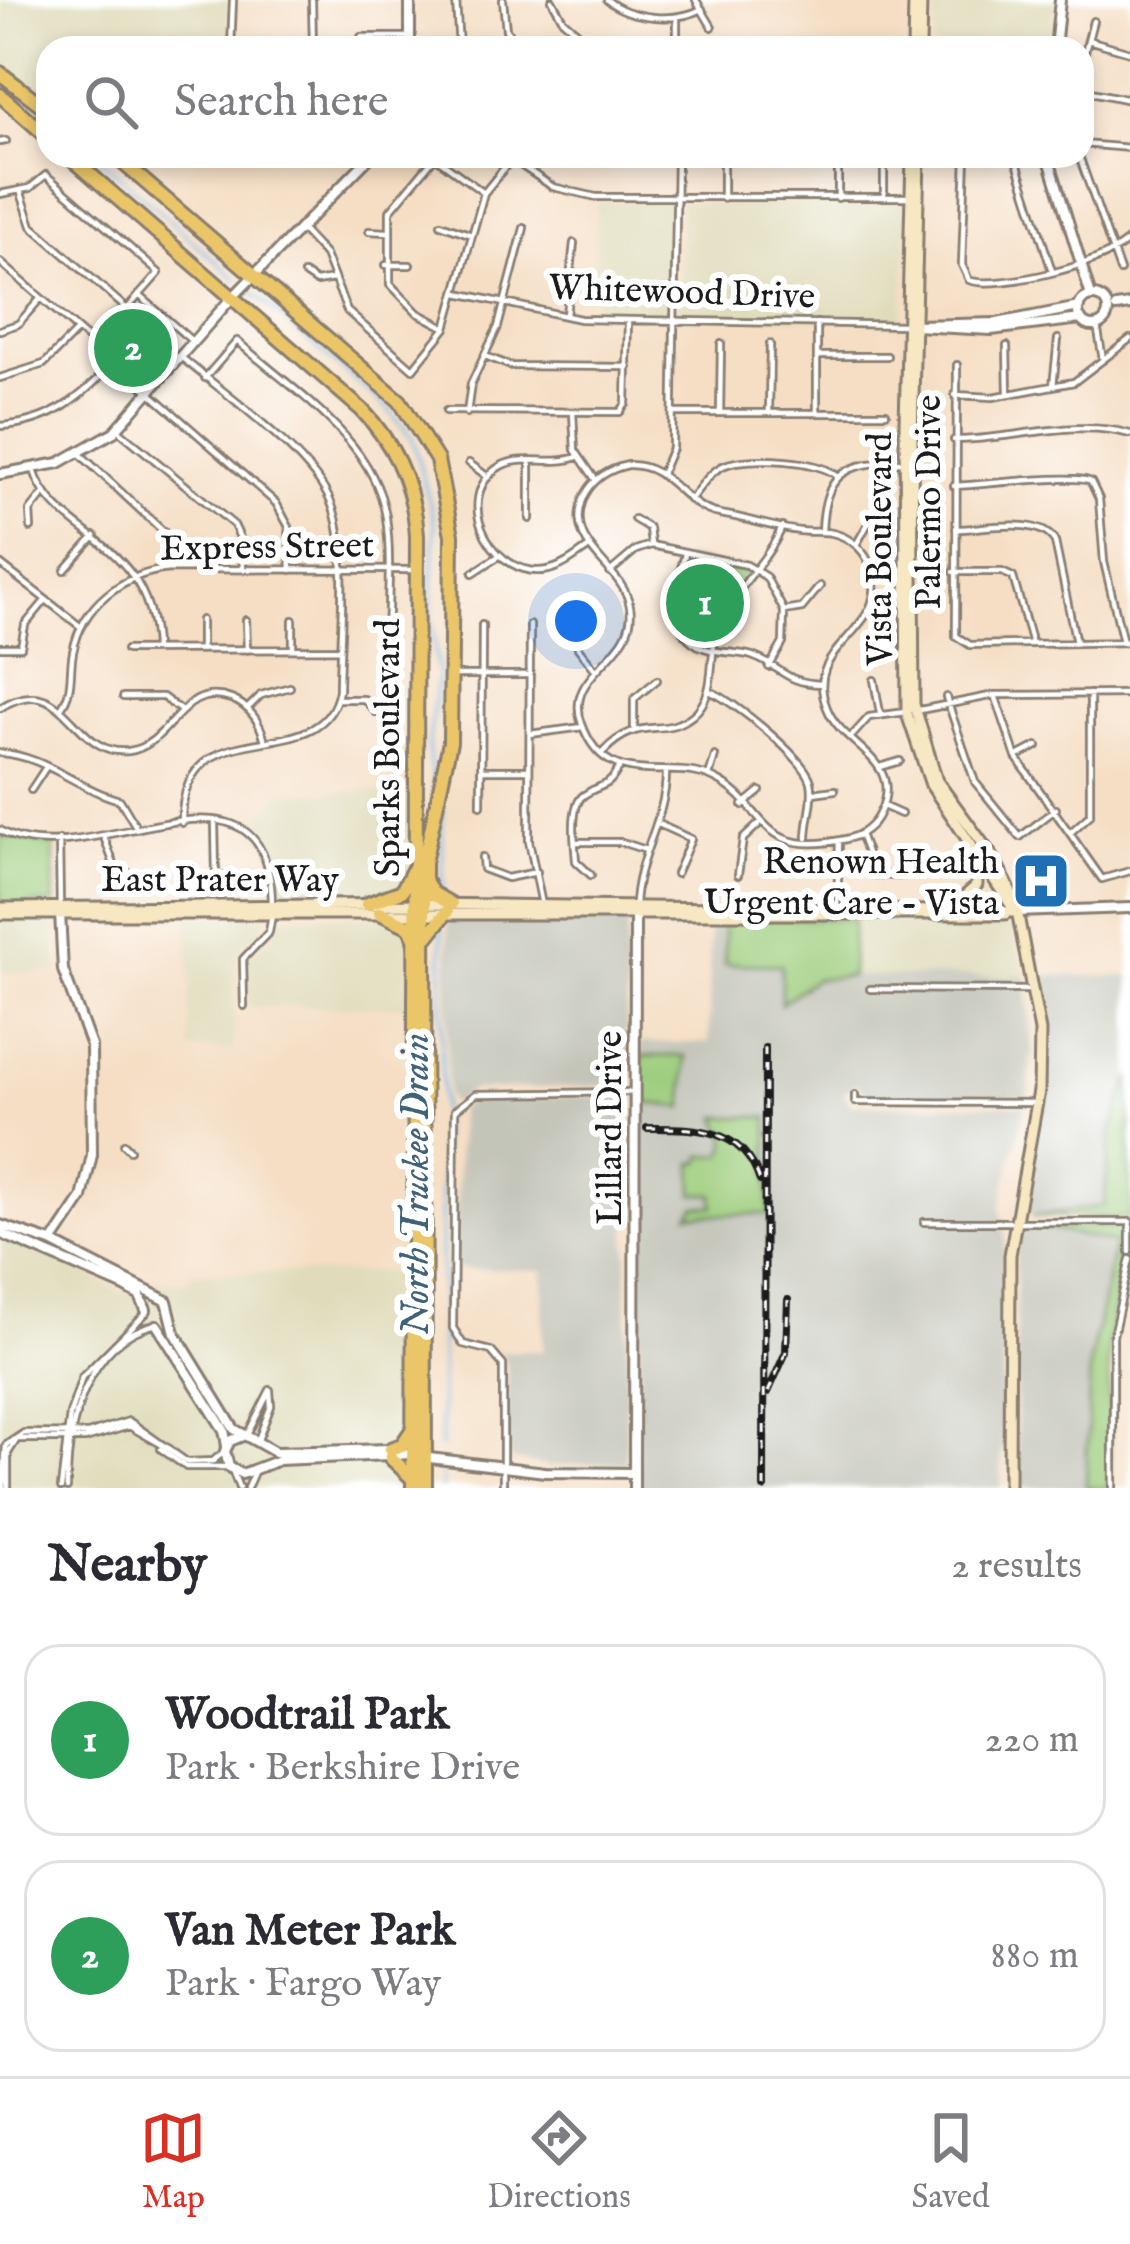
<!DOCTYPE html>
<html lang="en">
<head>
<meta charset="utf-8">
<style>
  :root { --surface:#fff; --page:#f7f7f7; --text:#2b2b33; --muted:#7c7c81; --line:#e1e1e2; --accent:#d93025 }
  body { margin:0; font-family:"IM FELL English",serif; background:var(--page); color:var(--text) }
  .you { position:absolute; left:576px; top:621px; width:42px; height:42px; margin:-30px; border:9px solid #fff; border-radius:50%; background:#1a73e8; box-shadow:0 0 0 18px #1a73e833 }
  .badge { display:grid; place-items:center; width:78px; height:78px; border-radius:50%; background:var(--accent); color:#fff; font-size:39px; font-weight:700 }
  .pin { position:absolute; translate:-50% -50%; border:6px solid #fff; box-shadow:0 3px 12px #0006 }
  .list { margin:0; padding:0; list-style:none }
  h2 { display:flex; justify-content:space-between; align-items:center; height:156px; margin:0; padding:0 48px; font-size:51px }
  h2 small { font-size:39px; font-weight:400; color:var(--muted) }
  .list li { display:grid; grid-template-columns:78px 1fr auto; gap:36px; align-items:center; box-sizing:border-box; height:192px; margin:0 24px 24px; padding:0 24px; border:3px solid var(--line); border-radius:36px }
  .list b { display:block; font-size:45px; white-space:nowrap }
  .list p { margin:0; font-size:39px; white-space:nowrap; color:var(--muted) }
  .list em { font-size:39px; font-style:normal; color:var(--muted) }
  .icon { flex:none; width:66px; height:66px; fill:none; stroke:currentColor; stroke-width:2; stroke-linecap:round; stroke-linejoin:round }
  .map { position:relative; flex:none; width:1130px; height:1488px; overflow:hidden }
  .search { position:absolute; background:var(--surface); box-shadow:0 6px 18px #0003; left:36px; right:36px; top:36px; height:132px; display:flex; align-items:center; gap:30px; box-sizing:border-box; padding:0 42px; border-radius:36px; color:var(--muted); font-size:45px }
  .sheet { height:588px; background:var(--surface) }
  nav { display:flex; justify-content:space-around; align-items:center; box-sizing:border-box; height:168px; border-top:3px solid var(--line); background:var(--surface); font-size:33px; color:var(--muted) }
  nav a { display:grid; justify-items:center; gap:6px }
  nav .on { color:var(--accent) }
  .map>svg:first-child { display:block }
</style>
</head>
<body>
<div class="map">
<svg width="1130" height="1488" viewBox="0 0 1130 1488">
  <rect width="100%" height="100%" fill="#fff"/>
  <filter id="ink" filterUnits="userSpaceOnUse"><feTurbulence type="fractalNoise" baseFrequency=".00833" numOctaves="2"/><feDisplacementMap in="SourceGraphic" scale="24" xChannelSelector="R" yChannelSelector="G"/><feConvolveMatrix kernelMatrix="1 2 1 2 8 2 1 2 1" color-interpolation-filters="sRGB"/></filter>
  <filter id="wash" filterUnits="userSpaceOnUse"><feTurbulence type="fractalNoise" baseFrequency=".004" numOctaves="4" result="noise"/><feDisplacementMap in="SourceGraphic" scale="48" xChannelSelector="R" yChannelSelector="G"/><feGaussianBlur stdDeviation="2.7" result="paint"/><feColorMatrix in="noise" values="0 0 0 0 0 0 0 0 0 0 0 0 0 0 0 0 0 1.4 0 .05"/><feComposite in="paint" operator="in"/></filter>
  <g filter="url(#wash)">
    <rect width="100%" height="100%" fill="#f5dec4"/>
    <path fill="#e0dcbb" d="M0,0H228L227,48H48V102L0,64Z
      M936,0H1056L1051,47H935Z
      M596,202H670L669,316L595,315Z
      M680,202H907L903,315L895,320L679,317Z
      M410,791V869L404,885L382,898L280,899L272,851L254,828L280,793Z
      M189,916H265L264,929L244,944L234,965L233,1050H189Z
      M383,916L409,931L408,1006L247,1007V957L271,937L276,918Z
      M0,918H53L56,972H0Z
      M1008,919L1026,976H851L854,920Z
      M0,1239L59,1260L125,1294L134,1275L149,1282H188L189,1273L410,1272L405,1350L399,1361L404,1383L399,1466L407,1488H0Z"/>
    <path fill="#c4c5b9" d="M448,915L627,919L626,1085L471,1090L452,1104L447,1094Z
      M710,918H724L781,965L782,1002L807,982L830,976H1026L1032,1050L1027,1097L869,1098L857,1083L843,1093L851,1105H1025L1000,1209L1005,1236L1001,1488H639L641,1043H709Z
      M1041,975L1130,976V1077L1111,1135L1104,1206L1032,1216L1025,1210L1048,1075Z
      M621,1096L628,1103L626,1462L548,1466L512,1460L507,1453V1365L500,1352L543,1351V1270L456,1269L459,1109L476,1098Z
      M1037,1227L1115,1243L1090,1364L1086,1488H1017L1016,1248L1018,1232Z"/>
    <path fill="#9ccc7a" stroke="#5c744b" stroke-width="3" d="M117,308L175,357L150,386L92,338Z
      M686,560L750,573L719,616L708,645C673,633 677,591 686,560Z
      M0,835L54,845V904L0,905Z
      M724,918L853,919L851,976L814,979L781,1004V965L725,964Z
      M640,1056H686L684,1107L642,1103Z
      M1130,1077V1218L1033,1216L1104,1206L1111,1135Z
      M718,1117H768L769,1214L689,1215L695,1207L714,1206L713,1194H694L693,1163L701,1162L702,1156L722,1155C734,1138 722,1133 718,1117Z
      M1119,1226L1126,1234L1109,1342V1488H1086L1090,1363L1115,1243L1037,1227Z"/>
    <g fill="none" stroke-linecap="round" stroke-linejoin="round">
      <path stroke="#6bb7e5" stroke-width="3" d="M0,83L48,121
        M97,156L237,280
        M250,290L387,408L413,440L435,523L431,617L438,673L428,748L435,793
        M442,806L443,892
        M441,1447L442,929
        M441,1468L442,1488"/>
    </g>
  </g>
  <g filter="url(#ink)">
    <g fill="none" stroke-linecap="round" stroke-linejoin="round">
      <g stroke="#887d70" stroke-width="10">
        <path id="minor" d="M312,0L313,48
          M456,0L459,48
          M503,0L506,30L522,48
          M552,0L563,20L596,48
          M607,0C630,19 675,23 702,9
          M696,0L712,27
          M361,37H410
          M1088,40L1130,52
          M231,48L233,0
          M677,48V18
          M1082,63L1093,21
          M1082,90L1130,100
          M0,142L6,141
          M1082,144L1130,148
          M507,156L553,187L596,197H910
          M966,156L962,265L969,280C995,291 1118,262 1130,237
          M1015,156L1052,271
          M1079,156L1120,271
          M0,194L30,188L46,175L159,273L127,309L32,226L20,190
          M884,197V156
          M723,198V156
          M838,198V156
          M441,224L472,235
          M300,228L325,255L347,311L413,369
          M369,231L387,232
          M0,262L276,503L289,527L291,570
          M386,265H410
          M304,274L316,282L334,279
          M458,293L580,319L905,325
          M139,295L193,342
          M566,315L574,243
          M1097,325L1103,360
          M446,328L418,313L390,284V211L435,157L484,193
          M0,330L18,324L41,298
          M1007,346L1008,394
          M485,356L511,366L628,367
          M817,356H887
          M181,357C223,393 313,454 332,505C350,552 339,638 339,690C324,778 180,701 182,823
          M957,365L956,636L970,645L1130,642
          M413,369L446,328L484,193L514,156
          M0,378L44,364L78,330
          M205,378L237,341C292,390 374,439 386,517C392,560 387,606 387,649
          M1053,386L1058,339
          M955,395L993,397L1074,382L1130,339
          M446,411L620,412L626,404L628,321
          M467,413L471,384L498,327L524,228
          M573,413L575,450L595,479
          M673,413H886
          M720,413L721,344
          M769,413L770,344
          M817,413V323
          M0,426C50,423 82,398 114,362
          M117,429L234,525L242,542L243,569
          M954,440C1011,440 1077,418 1130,434
          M80,454L179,546L185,569
          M577,457C552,467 518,452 496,469C451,503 496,581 548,570C563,567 576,556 588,548
          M469,463L488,477
          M628,465C671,464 681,507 720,514C747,518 774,528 800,531C812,533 824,530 836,534C870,544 885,585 866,615C845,647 809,663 827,708C842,747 905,760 880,812C874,826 861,836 846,839C756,859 768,805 715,779C670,756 607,795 582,724C562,671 639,658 630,606C622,564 561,546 585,495C594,478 609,469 628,465Z
          M34,470C54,538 153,538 155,650
          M662,472L672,448L677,156
          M954,486C981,485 1077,473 1091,482L1099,499L1104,562L1123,642
          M690,500C700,488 710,471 725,465C748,456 821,459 838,477
          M530,519V462
          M634,519L649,528L651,545
          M31,528L30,511L45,492
          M956,529C984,529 1041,515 1055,542L1076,643
          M822,532C824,472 846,462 902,462
          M856,545L873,515
          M685,554C676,583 666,635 704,648C720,654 737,651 752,656C783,667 784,683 822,684
          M0,564L81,627
          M65,570L95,536
          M610,572L636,550L651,545L747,565L766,577L784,611L783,643L769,667
          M954,572H1002L1013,577L1032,644
          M473,573L499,556
          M784,611L802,608L820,586
          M580,615L578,648L595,669
          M201,620V650
          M246,620L247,650
          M293,620V649
          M530,625L529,841L542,905
          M0,647H21L25,625L44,602
          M126,650L339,649
          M452,675H530
          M874,680L880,713
          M709,691C732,699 806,759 811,782C815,800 807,819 807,838
          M995,695L1016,757L1102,879L1130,871
          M123,697H163L180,710
          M946,697L975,782L1020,837L1056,809
          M338,699H364L377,713
          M0,708C66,666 72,758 129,751C172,745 180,681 231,699C250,706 260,722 265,741
          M61,708C74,690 69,672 73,652C82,605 122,574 169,569L412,570
          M247,709L261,695L290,687
          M915,711L995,695L1130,694
          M634,727V699L657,680
          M530,734L583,727
          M850,738L869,717L906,712
          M603,752C640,713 662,740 693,715C719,693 707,656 718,628C731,591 767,564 782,527
          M0,753C44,755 78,789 120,800L135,825
          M1016,757L1037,746
          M880,767L900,761
          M481,770H529
          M709,776L715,756
          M31,790L46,767
          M813,793L835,790
          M481,805L482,625
          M743,805L760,791
          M883,806L901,814
          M215,822L216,877
          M658,824L691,839L676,874
          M0,830C84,882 270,734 272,904
          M1071,832L1090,815V694
          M860,834L875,875L900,876
          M104,837L116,870L145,877
          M59,840L60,906
          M576,842H621L646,850
          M482,857L483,869L507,878L537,872
          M591,875L576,861C575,845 569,805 584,795C604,781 606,792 620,766
          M738,875L743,839L759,824
          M195,877L237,876
          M635,906C636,857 666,821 666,773
          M837,910L839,841
          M870,989L1030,990
          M244,1006L243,959L269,932L272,915
          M855,1095V1102L1037,1103
          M124,1144L130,1150
          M924,1222H1130
          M1130,1226V1252
          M247,1435L270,1390
          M258,1440L271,1406L270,1390
          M161,1449L186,1467H227
          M232,1470L239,1488
          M3,1488L6,1445L24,1433L88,1434L129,1421L187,1462L213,1461L225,1451
          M8,1488V1453L17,1439H85L129,1426L170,1449
          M61,1488L70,1414L82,1377L146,1313
          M67,1488C66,1427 86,1341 156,1324
          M247,1488L254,1472
          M503,1488V1365L491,1351L463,1344L453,1328L455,1110L476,1094L633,1092
          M1113,1488V1336L1130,1259"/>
      </g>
      <g stroke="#887d70" stroke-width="14">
        <path id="tertiary" d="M410,48V0
          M1055,48L1060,0
          M1048,156L1091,296
          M1078 311a15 15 0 1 1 30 0a15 15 0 1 1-30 0Z
          M1116,307L1130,305
          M916,325L997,323L1079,307
          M915,326L991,330L1081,319
          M0,474L59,463L114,432L228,302L371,156
          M1016,912L1130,908
          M0,1225L51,1242L167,1301L175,1333L234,1429L275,1452L390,1449
          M0,1233L125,1287L140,1296L146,1310
          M53,1241L82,1198L92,1155L91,1046L63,970L60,913
          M157,1325L224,1430L227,1446
          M245,1435L230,1441L225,1451L229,1467L242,1474L279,1460L412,1454
          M421,1457L545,1472L634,1473
          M634,1488L635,914"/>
      </g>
      <g stroke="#887d70" stroke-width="15">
        <path id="secondary" d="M913,48L914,0
          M920,48L921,0
          M912,156L905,424L907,714L931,785L1013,908
          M919,156L912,440L914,704L937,781L995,860L1015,900L1040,1031L1039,1091L1010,1255L1009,1488
          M954,906L977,885L976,851
          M0,908L424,904L1016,912
          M0,914H1005"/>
      </g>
      <g stroke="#887d70" stroke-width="18">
        <path id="primary" d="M0,73L48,110
          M0,95L48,137
          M69,156L362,410C396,446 414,487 417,536L413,1488
          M115,156L400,401L437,460L452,535L450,742L424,863L425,1488
          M426,882L432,893L451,904
          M367,904L402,891L414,868
          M380,913L410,927L415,938
          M427,937L447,912
          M391,1449L402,1445L412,1430
          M391,1458L411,1477"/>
      </g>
      <use href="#minor" stroke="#fff" stroke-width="4.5"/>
      <use href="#tertiary" stroke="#fff" stroke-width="8"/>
      <use href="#secondary" stroke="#f7e8c3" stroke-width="9"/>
      <use href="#primary" stroke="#ebc669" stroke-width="12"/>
      <g stroke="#1c1c1c" stroke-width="8">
        <path id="rail" d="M647,1128C695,1128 742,1126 760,1181
          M768,1392L786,1352L788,1300
          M764,1488L765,1048"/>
      </g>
      <use href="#rail" stroke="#fff" stroke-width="3" stroke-dasharray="9" stroke-linecap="butt"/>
    </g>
  </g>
  <defs>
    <g id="hospital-square" transform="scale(3)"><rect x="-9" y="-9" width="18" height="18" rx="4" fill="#1f6fb2" stroke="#fff"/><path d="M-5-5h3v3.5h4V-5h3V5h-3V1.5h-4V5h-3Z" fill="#fff"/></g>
  </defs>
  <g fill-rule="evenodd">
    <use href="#hospital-square" x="1041" y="881"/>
  </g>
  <g text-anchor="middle" stroke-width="12" stroke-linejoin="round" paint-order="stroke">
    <g font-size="36" fill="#1c1c1c" stroke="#fff">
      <text transform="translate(682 290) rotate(2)" y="13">Whitewood Drive</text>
      <text transform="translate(927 502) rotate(-90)" y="13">Palermo Drive</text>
      <text transform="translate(267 545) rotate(-1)" y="13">Express Street</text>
      <text transform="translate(878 549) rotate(-90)" y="13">Vista Boulevard</text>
      <text transform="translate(386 748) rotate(-90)" y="13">Sparks Boulevard</text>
      <text x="220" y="891">East Prater Way</text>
      <text transform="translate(608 1128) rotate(-90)" y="13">Lillard Drive</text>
    </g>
    <g font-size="36" fill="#1c1c1c" stroke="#fff" text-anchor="end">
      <text x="999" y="873">Renown Health<tspan x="999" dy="41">Urgent Care - Vista</tspan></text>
    </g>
    <g font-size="39" font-style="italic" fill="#406276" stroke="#fff">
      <text transform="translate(414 1184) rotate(-90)" y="14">North Truckee Drain</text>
    </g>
  </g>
</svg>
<div class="you"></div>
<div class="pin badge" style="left:705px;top:603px;background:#2e9e5b">1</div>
<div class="pin badge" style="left:133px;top:348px;background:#2e9e5b">2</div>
<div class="search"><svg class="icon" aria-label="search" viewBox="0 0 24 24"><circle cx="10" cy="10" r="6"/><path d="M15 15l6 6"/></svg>Search here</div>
</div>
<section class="sheet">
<h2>Nearby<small>2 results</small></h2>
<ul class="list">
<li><span class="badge" style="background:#2e9e5b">1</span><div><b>Woodtrail Park</b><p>Park · Berkshire Drive</p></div><em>220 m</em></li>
<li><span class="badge" style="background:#2e9e5b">2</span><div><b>Van Meter Park</b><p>Park · Fargo Way</p></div><em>880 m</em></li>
</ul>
</section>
<nav>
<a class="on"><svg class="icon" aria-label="map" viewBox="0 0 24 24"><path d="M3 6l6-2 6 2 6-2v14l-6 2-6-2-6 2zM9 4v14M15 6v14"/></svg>Map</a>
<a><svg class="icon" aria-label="directions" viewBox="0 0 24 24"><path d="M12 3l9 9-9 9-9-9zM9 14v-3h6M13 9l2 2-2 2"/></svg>Directions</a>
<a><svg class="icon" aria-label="saved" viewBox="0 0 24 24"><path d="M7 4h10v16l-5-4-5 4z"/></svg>Saved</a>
</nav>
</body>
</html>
